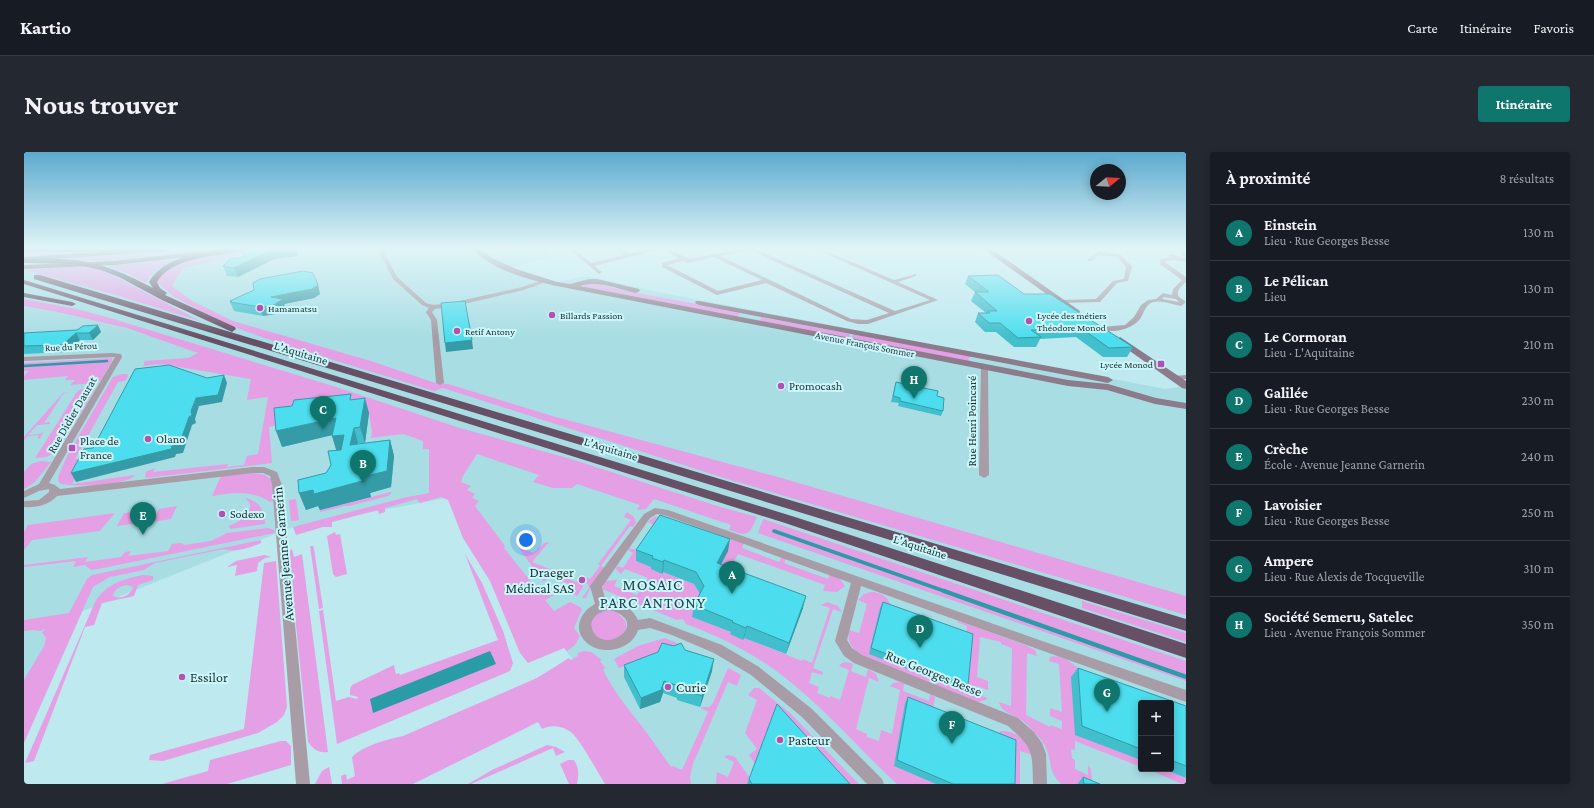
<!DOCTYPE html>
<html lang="fr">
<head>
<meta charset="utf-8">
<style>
  :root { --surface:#171b24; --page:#242831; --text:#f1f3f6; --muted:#9ea1a6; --line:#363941; --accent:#0f766e }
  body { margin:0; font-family:"Crimson Pro",serif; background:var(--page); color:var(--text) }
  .controls { position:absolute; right:12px; bottom:12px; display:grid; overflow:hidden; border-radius:4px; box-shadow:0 2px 10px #0003 }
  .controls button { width:36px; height:36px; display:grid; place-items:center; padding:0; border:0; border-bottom:1px solid var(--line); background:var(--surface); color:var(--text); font:20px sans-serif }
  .compass { position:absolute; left:1066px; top:12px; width:36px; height:36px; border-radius:50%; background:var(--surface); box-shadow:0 2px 10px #0003; rotate:72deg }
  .you { position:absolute; left:502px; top:388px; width:14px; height:14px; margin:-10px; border:3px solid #fff; border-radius:50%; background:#1a73e8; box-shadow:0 0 0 6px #1a73e833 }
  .badge { display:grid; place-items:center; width:26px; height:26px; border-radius:50%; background:var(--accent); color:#fff; font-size:13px; font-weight:700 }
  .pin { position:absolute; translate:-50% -33px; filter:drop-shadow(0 1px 2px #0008) }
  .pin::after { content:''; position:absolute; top:21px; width:14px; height:12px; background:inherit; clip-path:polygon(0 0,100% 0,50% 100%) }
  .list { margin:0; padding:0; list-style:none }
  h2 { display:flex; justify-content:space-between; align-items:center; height:52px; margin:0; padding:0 16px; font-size:17px }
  h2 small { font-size:13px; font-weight:400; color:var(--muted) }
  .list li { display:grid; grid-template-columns:26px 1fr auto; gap:12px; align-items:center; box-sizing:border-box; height:56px; padding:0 16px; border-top:1px solid var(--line) }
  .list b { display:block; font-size:15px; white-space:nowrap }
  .list p { margin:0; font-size:13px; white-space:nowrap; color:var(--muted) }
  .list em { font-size:13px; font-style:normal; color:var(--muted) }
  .map { position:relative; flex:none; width:1162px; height:632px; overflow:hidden; border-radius:4px }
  header { display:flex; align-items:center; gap:24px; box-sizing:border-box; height:56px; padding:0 20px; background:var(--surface); border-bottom:1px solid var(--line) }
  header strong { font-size:19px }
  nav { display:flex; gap:22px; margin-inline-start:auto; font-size:14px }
  .intro { display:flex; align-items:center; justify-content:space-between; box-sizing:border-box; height:96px; padding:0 24px }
  h1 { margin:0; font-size:28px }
  .button { padding:10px 18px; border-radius:4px; background:var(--accent); color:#fff; font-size:14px; font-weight:700 }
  main { display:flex; gap:24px; padding:0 24px }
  aside { flex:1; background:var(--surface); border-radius:4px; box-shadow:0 2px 10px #0003 }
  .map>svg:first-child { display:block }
</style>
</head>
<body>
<header>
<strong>Kartio</strong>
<nav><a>Carte</a><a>Itinéraire</a><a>Favoris</a></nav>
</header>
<div class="intro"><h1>Nous trouver</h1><a class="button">Itinéraire</a></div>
<main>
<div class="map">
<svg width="1162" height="632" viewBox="0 0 1162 632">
  <rect width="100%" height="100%" fill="#bde9ef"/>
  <path fill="#a8dde4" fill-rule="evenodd" d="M262,96H500L501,98L518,96L529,106L508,109L490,116L534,130L562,124L634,140L1141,237L1162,234V632H642L427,345L269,375L39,467L0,531V116L42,114ZM1117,551H1147V617H1117Z"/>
  <path fill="#e59fe4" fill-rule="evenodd" d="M187,96H216L128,106L80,110L15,107Z
    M225,98L222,102L159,116L148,134L168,149L209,169L350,210L411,231L424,232L525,263L754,325L1162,444V463L700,326L419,236L410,239L264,194L218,178L187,165L149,144L133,130C133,127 136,122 138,119C152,107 205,102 225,98Z
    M0,100H85L0,106Z
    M159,107C144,112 129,116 122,131L105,122L83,114Z
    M60,114L71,115L94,126L176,169L89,142L0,118Z
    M567,130L607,140L717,160L713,165L560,135V132Z
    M0,147L53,157L86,166L312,235L436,276L547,307L693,354L733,365C725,383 725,385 705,378L707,373L630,347L622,357L613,358L616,353L553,332L548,336H529L509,330L515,323L453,302L439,324L437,330L447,334L443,338L451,342L448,346L455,349L451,354L481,394L480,396L512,436L530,443L521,448L530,459L546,450L556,455L558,457L550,476L556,484L551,493L543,499L540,496L504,511L496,501L466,429L439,386L424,348L417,345L396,351L393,347L361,356V360L355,362L354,358L308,370V375H299L272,383L269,375L379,346L405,341V297H399V289L379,282L347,286L348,280L345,261L256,272L245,275L248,311L122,326L121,324L122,320L131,316L129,320L204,312L203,315L220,313L223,304L234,302L244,245L223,248L227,227L137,212L119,214L121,209L164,206L174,201L103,176L34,160L0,154Z
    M737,165L826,182L825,186L733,169L737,167Z
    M829,182L947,204L944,207L947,210L828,186Z
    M88,206V209L76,229L71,231L46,233L51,228H41L44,224L0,228V224L5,219H0V211Z
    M98,222H103L104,224L101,229L94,230L51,307L62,306L48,332L111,323C102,334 51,335 37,332L34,329V325L43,304L89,225Z
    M60,236L71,237L33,300L22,305L11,306L53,240Z
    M46,240L39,242L20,271L26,270V272L13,273L4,283L16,282L20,279L16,286L13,287L15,283L4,284L0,288V285L39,241Z
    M17,309L27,310L11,330L0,337V320L7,312Z
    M230,321L241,323L248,328L249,349L246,350C228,338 208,340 188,344L197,324Z
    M367,340V342L364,344L325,354H321L296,360V358Z
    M221,346C235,349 241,358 241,372L206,377L205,374C215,370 228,363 226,351Z
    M272,347L275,368L267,369L265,348Z
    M153,354L147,367L129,370L135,357Z
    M130,357L123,370L93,374L100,361Z
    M603,360L610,365L612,371L609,375L606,374L577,414L580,416L566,436L562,446H558L565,436L561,425L566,427L576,414L574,412L607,368L600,365Z
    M91,361L76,379L8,388L0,398V380L4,373Z
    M641,364L643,367L628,416L638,421L639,420L670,432L679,446L669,465L778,509L779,507L788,511L806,456L797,453L803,450L814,454L818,460L809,457L789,516L799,520L798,523L788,520L785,531L795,535L793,541L806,546V544L816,548L825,518L815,514C819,509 823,510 829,512L827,519L842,525L844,517L852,522L855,530L845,526L832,577L843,582V585L855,589L857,578L868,582L876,538L866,534C870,529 874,530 880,531L879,539L905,549L906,542L911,545L908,562L912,632H873C838,600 807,563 770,533C738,506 701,486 662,472L659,467L653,468L578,437L582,429L593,428L590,434L613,443L617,437L618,438L624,426L601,417L597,422L592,417L593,414L599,416L609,401L604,398L605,396L613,398L630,373L624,370L630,365Z
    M739,367L1162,509V529L734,381Z
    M244,376L250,378L251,381L74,417L67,418L61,413L49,415L52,409L0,415V413L64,405L61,410L97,405L101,400L107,399L104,404L144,399L148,392L157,391L161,393L187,389L203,381Z
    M311,380L312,383L316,382L323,422L312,425L309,422L303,384Z
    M701,384L720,391L718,396L755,410L758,404L762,406L760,411L804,427L806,422L815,426L821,434L813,440L799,439L801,433L714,402L700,427L691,423L707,388L699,385Z
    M237,388V391C225,396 212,401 200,397L131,411L120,418L86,425L69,435L0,591V528L20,494L22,486L18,480L21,477H20L17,479L9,478L0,479V468L45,461L63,427L68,423Z
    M498,390L502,391L498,396L510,401L520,391L525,390L508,410L536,421L535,423L552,430L556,426L559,435L553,444L543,439L547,433L525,424L520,430L496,398L494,393Z
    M286,394H289L290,397L299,456L295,457Z
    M268,397L270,405L278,402L304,600C294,601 290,598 284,590L265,405V399Z
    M441,402L458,431L479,479L489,511L486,519L313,592L295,459L299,458L312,549L325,545L333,547L334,545L326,543V537L328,533L370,513L372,522L375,521L376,523L474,488Z
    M240,403L247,405L241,406L234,411L233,419L211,424L213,413L203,415L212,409Z
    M252,409L263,555L260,563L253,570L234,581L139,609L125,608L126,603L220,577L240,411Z
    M119,423L129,424V428L114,433L110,444L78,451L70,473L61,475L10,609L1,611L72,448C84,431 100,427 119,423ZM103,433L109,435C107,443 97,448 89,444C90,437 97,434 103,433Z
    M846,440C859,440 867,446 867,460L942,487L943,474L933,470L935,469L1001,493L1011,498L1013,504L1003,501L1002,563L1026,575V573L1038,577V569L1026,564V556L1038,560L1035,512L1025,509L1026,505C1037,502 1047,510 1055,517L1117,608V615L1051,589V598L1047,597L1048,606L1051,608V617L1064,623V613L1067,617L1068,628L1054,632H1037C1025,620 1028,615 1024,601C1022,594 1017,587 1012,582C1008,577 1004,573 999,569C991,563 977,561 975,550L987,554L988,496L977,492V490L956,485L953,525L964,529V538L953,534L952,541L963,546L962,548L954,550L844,507C832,500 822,493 825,478L835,481L843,452L834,448L840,442Z
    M1058,449L1162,481V490L1058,456Z
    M586,458C623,472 587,499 572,484C570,482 568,478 566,476L568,467L576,460Z
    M641,486L655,492L651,504L637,500L595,516L590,507L614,494Z
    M560,499L567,500L578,508L576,509L581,516L579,518C589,538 602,554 616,572C627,586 637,601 647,615L649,614L658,618L684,560L676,555H685L689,551L704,516L717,523L713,534L704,530L669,612L666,625L667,632H581C573,619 558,591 548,581C540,574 527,572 518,577L514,570L389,632H318L317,624L322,622L323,628L331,624L328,605C340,593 362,588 379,584L513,526L545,506L547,508L554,504V501Z
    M730,536H735L767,562L835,632H811L731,612L725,603L733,597L721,581L733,548L724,543Z
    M977,579C995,579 1001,589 1009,603L996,599V632H987L974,582Z
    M257,589H262L267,594V613L203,632H138L184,619L186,608Z
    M523,593L532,595L541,600L532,604L529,596L447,632H444L468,618Z
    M704,603L711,605L726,626L724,632H692L693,620L704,625L710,610L700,605Z
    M544,608H550C555,616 555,623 553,632H545L536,612Z
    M305,615L308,632H291L298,619Z
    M1123,617H1140L1162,626V632H1158Z"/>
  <path fill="#2a9ca8" d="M466,499L472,512L349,561L346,547Z"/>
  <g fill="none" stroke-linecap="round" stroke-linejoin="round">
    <path stroke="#2a9ca8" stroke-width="2.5" d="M0,214L83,209"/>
    <path stroke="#2a9ca8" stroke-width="3.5" d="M750,379L923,440"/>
    <path stroke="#2a9ca8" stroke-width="4.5" d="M920,439L1162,525"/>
    <path fill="#a89ca7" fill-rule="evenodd" d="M353,96H358L373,125L402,151L409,153L427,151L498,135L522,127L525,129L500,138L427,155L411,157L408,160L413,168L420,231L416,233L412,231L407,168L402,160L405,156L398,153L369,127Z
      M544,96H549L567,111L600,103L591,96H596L605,102L630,96H643L665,107L722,96H732L731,97L871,159L906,148L789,96H795L870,128L892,122V124L874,130L914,148L844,172H834L823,169L742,131L693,143L638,115V111L655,106L638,97L570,114L578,120L575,122ZM726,98L865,161L843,168L827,167L696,104ZM690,105L738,128L694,139L643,113L659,109L664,111Z
      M1156,96H1161L1162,104H1158Z
      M1074,99L1097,103L1108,115L1104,129L1093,131L1076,150L1036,151V149L1038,148L1072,147L1089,129L1100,127L1102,115L1093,105L1075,103L1068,109H1064V107Z
      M1147,102L1162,106V110L1151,108L1142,109V111L1162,125V130C1157,135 1153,137 1154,144L1161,149V151L1157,154C1148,152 1138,148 1129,150C1121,153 1120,161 1116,167C1107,178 1089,181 1076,178V176L1078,175L1101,173L1110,165L1117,153L1124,148L1132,147L1139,141L1148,143L1149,137L1158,128L1136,112L1137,107L1146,105L1144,104ZM1140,145L1152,147L1155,150L1138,147Z
      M88,201L97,202L98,205L25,331L31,333L36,337L229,315H240L253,320L258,333L286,632H272L248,333L246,324L239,321H229L33,344C25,353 12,356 0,355V349L15,348L25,340V337L15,339L0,346V339L15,332L91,205L0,209V205Z
      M957,213H963L964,215L965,323L960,326L955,323Z
      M1162,223V227L1150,228L1146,226L1150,224Z
      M631,356L644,358L1021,490L1162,538V550L837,434L823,488L828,496L838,503L994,566L1010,580L1018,591L1022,602L1023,632H1009C1008,599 1010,597 984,574L830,511L820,504L811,489L827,431L640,363L633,362L626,366L578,435L582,449C595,446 609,457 614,468L626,466L698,493L735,515L788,557L858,627L860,632H843L778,565L727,523L690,501L648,483L626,476L614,478C608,498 577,505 562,490C548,477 557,459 571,452L566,434L620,362ZM585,458C632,470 574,509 567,473C569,463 575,460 585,458Z"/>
    <path fill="#8c7b8b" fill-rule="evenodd" d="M448,96H455L470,107L492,117L533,130L546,132L565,127H573L615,137L616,139L612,141C593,137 575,128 556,134L1044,228L1084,232L1132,246L1162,251V257L1131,252L1083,238L1044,234L533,134C505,127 468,119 448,96Z
      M958,96H966L1056,159L1055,161H1049Z
      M672,149H675L1084,225L1089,228L1084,231L675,153L671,151Z
      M1096,185L1162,229V237L1158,236L1093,190L1092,188Z"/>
    <path fill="#786477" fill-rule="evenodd" d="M208,96H230L227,98L91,113L0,117V113L91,109Z
      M124,97L126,98V100L0,109V105Z"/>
    <path fill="#675066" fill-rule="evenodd" d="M0,96H140L143,98L140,100H0Z
      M214,96L223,97L220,99C194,104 147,105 133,130L136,136L143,141L141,143L211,175L212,177L208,180L138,148L95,125L77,118L50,112L0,111V107C16,107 34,106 50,108C79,111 104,123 129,136L125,130C142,101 184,101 214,96Z
      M10,123H16L160,166L1162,467V479L583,301L10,127Z
      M0,128L771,365L1162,492V506L761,371L0,132Z
      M0,141L48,150L52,152L48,154L0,145Z"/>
  </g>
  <path fill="#41bfcd" d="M229,96H272L274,104L250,107L214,125L203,124L199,114L220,105Z
    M944,124L1000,142L1109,195L1103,205H1079L1052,185L1016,187L1012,195H990L972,180H961L951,170L954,161H962L947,149L951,140L941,132Z
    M294,133L296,142L290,146L260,152L262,156L251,162L239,164L210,159L206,150H207L206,149L230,138Z
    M77,180L69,188H56L42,200L0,202V181Z
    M872,230L913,244L919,259L917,264L874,254L875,251L867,250Z
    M329,248L345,261L341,291H334V292L366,288L370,304L367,335L346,341L347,345L296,358L294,354L282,358L275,341L302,321L307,313L312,298L308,283L258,295Z
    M612,398L704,399L697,413L779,456L762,502L720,486L719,488L706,482L707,480L668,465L670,453L676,442L670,432L639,420L638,422L627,417V415L612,409Z
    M859,450L944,533L941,539L845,502L856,456Z
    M661,498L688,519L676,555L653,548V546L639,541L636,550L616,557L600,525V513Z
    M1054,516L1162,554V626L1140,617H1147V551H1117V608L1051,583L1047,525Z
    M884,545L991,632H912L870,614L881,551Z
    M1059,625L1076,632H1054V631Z
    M725,627L826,632H723Z"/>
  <path fill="#359ba7" d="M265,96H272L274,104L250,107L214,125L210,116L247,98Z
    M294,133L296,142L290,146L260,152L262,156L251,162L239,164L236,155L247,145Z
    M74,173L77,180L69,188L65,181Z
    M52,181L56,188L42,200L38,193Z
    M448,188L449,197L422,200L421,191Z
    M200,223L203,231L198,250L175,254L171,267L172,271L168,273L159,301L152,302L151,305L52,330L47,321L148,294L167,259L172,246Z
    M341,246L345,261L341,291L336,275Z
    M312,266L317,281L258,295L252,279Z
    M330,276L334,291L331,309L326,293Z
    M320,283L325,299L313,300L308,284Z
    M366,288L370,304L367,335L346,341L347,345L296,358L294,354L282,358L275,341L342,324Z
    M706,387L704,399L691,423L693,411Z
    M640,408L639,420L638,422L639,410Z
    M782,444L779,456L762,502L765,491Z
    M723,474L720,486L719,488L722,476Z
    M690,507L688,519L676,555L678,544Z
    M640,529L639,541L636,550L616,557L617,546Z"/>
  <path fill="#4cdeee" stroke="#359ba7" d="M229,96H265L247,98L210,116L199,114L206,107L220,105L219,98Z
    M279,119L289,121L294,133L288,137L247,145L259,147L248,154L236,155L206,150L208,149H206L230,138L229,131L236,127Z
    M974,123L1000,142H1026L1109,195L1085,196L1057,176L1007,178L1017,185L994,186L976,171H965L954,161H966L964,159H973L951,140H965L944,124Z
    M441,149L448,188L421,191L417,151Z
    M74,173L65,181H52L38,193L0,194V181L53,178L59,174Z
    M145,213L183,226L200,223L194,243L172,246L167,259L168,263L165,265L155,293L148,294L147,297L47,321L60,297L69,296L111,217Z
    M872,230L914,239L913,244L920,246L919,259L876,249V246L869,244Z
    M327,242L326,248L341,246L336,275L330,276L326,293L366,288L363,319L342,324V328L290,342L289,338L275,341L274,328L302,321L307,313L304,299L317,298L320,283L308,284L312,266L252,279L250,256L268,254L270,248Z
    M636,363L706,387L693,411L782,444L765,491L723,474L722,476L708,470L709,469L670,453L680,434L672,420L640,408L639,410L628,406L629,404L612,398Z
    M859,450L949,482L944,533L847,496Z
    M638,491L650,494L657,491L661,498L690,507L678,544L654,536L655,534L640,529L637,538L617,546L600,513L634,500Z
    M1054,516L1162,554V614L1147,608V551H1117V597L1058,574Z
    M884,545L992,588L991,632H929L873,608Z
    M753,552L826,632H728L725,627Z
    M1059,625L1076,632H1060Z"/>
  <linearGradient id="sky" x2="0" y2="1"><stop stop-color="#5caace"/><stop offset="0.52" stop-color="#e1f5f8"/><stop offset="1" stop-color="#e1f5f8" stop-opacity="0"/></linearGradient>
  <rect width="1162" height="185" fill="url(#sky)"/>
  <g fill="#b34fb5" stroke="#caf7fc" stroke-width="1.5">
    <circle cx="236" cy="156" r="4"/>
    <circle cx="528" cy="163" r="4"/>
    <circle cx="1005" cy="169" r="4"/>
    <circle cx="433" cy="179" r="4"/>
    <rect x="1133" y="208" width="8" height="8" rx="2"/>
    <circle cx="757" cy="234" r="4"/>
    <circle cx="124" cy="287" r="4"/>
    <rect x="44" y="292" width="8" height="8" rx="2"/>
    <circle cx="198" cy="362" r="4"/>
    <circle cx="558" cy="428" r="4"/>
    <circle cx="158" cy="525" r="4"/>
    <circle cx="644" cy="535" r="4"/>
    <circle cx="756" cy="588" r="4"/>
  </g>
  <g text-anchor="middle" stroke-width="4" stroke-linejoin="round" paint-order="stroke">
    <g font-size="10" fill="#1d2f31" stroke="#caf7fc" text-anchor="start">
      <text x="244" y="160">Hamamatsu</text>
      <text x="536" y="167">Billards Passion</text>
      <text x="1013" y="167">Lycée des métiers<tspan x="1013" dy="12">Théodore Monod</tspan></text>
      <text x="441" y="183">Retif Antony</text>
      <text x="1129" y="216" text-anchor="end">Lycée Monod</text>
    </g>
    <g font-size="10" fill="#1d2f31" stroke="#caf7fc">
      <text transform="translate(841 192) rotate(11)" y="4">Avenue François Sommer</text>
      <text transform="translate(47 194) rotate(-3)" y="4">Rue du Pérou</text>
    </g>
    <g font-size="12" fill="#1d2f31" stroke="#caf7fc">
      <text transform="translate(277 201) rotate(17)" y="4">L'Aquitaine</text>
      <text transform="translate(48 263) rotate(-60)" y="4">Rue Didier Daurat</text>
      <text transform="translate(948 269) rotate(-90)" y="4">Rue Henri Poincaré</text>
      <text transform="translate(587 297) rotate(17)" y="4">L'Aquitaine</text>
      <text transform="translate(896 395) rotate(18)" y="4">L'Aquitaine</text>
    </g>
    <g font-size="12" fill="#1d2f31" stroke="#caf7fc" text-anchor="start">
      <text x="765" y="238">Promocash</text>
      <text x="132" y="291">Olano</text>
      <text x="56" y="293">Place de<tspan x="56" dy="14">France</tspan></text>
      <text x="206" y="366">Sodexo</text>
    </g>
    <g font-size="14" fill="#1d2f31" stroke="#caf7fc">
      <text transform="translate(259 402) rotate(-95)" y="5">Avenue Jeanne Garnerin</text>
      <text transform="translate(910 521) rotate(22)" y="5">Rue Georges Besse</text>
    </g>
    <g font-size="14" fill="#1d2f31" stroke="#caf7fc" text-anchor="start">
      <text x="550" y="425" text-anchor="end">Draeger<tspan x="550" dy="16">Médical SAS</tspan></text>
      <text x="166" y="530">Essilor</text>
      <text x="652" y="540">Curie</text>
      <text x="764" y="593">Pasteur</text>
    </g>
    <g font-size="16" letter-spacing="1" fill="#1c454a" stroke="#caf7fc">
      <text x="629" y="438">MOSAIC<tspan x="629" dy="18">PARC ANTONY</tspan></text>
    </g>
  </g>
</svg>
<div class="controls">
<button>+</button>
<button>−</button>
</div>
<svg class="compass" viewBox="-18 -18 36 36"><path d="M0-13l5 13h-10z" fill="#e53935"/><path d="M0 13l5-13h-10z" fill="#9ea1a6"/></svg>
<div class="you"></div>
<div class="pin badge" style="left:708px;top:442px">A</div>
<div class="pin badge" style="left:339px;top:331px">B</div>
<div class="pin badge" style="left:299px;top:277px">C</div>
<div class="pin badge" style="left:896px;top:496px">D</div>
<div class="pin badge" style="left:119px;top:383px">E</div>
<div class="pin badge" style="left:928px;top:592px">F</div>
<div class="pin badge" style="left:1083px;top:560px">G</div>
<div class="pin badge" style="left:890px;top:247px">H</div>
</div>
<aside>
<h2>À proximité<small>8 résultats</small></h2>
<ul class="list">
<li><span class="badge">A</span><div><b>Einstein</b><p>Lieu · Rue Georges Besse</p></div><em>130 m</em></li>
<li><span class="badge">B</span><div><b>Le Pélican</b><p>Lieu</p></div><em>130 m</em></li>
<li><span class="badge">C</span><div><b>Le Cormoran</b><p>Lieu · L'Aquitaine</p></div><em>210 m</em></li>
<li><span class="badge">D</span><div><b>Galilée</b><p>Lieu · Rue Georges Besse</p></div><em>230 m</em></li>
<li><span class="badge">E</span><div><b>Crèche</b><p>École · Avenue Jeanne Garnerin</p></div><em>240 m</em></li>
<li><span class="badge">F</span><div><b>Lavoisier</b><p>Lieu · Rue Georges Besse</p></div><em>250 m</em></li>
<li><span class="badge">G</span><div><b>Ampere</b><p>Lieu · Rue Alexis de Tocqueville</p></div><em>310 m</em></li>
<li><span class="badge">H</span><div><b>Société Semeru, Satelec</b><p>Lieu · Avenue François Sommer</p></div><em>350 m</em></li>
</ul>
</aside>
</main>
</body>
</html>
